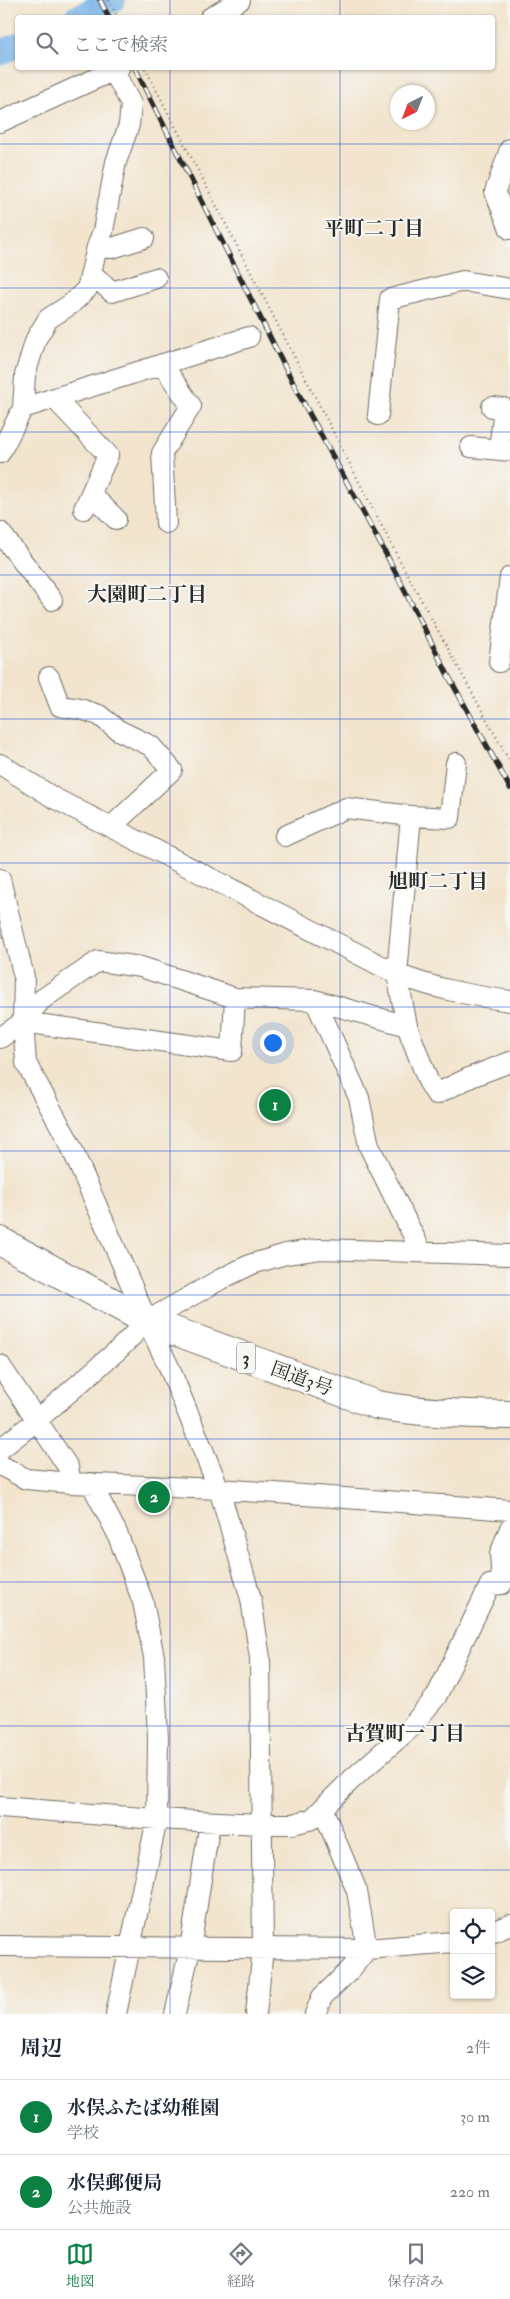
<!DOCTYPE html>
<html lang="ja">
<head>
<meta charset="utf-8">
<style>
  :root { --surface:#fff; --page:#f2f2f3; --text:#1f2937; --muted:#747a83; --line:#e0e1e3; --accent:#0b8043 }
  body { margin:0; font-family:"IM FELL Double Pica","Noto Serif JP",serif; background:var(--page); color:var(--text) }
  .controls { position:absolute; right:15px; bottom:15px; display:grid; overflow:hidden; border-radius:5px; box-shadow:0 1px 4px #0004 }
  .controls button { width:45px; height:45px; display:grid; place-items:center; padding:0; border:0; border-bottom:1px solid var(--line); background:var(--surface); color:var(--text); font:25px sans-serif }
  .compass { position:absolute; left:390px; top:85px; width:45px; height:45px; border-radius:50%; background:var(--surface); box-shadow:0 1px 4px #0004; rotate:222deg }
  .you { position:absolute; left:272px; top:1042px; width:18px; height:18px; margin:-12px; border:4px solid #fff; border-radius:50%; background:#1a73e8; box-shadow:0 0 0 8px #1a73e833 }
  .badge { display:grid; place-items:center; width:32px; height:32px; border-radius:50%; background:var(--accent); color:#fff; font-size:16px; font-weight:700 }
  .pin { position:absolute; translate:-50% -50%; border:2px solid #fff; box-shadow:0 1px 5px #0006 }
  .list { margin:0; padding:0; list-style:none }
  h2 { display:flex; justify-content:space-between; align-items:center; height:65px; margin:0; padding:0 20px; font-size:21px }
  h2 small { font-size:16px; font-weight:400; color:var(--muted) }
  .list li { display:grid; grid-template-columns:32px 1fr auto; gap:15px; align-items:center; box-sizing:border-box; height:75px; padding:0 20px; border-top:1px solid var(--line) }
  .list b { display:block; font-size:19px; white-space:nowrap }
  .list p { margin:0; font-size:16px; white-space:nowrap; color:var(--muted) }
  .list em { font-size:16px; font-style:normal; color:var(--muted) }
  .icon { flex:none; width:28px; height:28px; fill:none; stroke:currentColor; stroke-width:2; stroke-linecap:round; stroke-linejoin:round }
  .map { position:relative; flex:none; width:510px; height:2014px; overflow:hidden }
  .search { position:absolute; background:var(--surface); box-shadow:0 1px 4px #0004; left:15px; right:15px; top:15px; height:55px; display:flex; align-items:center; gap:12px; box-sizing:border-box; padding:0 18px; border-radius:5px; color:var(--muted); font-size:19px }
  .sheet { height:215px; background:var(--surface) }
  nav { display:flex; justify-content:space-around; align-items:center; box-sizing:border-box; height:70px; border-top:1px solid var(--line); background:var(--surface); font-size:14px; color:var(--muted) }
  nav a { display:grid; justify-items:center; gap:2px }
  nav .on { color:var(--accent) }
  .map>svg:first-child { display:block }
</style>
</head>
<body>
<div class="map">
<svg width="510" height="2014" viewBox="0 0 510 2014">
  <rect width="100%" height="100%" fill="#f6f6f2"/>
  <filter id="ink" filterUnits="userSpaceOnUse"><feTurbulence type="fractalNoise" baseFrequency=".02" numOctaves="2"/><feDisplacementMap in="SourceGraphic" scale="10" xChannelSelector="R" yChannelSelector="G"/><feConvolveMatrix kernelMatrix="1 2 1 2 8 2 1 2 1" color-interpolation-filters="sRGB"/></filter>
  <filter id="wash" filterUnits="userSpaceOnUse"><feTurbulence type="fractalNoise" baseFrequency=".0096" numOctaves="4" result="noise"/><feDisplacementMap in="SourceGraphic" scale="20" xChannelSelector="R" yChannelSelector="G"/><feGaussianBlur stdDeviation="1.12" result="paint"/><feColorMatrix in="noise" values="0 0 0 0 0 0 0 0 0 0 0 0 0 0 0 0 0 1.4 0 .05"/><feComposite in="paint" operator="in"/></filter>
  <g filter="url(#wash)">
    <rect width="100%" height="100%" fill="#f2e4cd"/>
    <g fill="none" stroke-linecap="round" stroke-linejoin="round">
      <path stroke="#74b1e6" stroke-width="25" d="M76,18L113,0
        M0,53L18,45"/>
    </g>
  </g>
  <g filter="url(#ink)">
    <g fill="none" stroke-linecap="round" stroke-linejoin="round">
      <g stroke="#716c64" stroke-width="22">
        <path id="minor" d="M210,18L240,0
          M0,122L119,68
          M510,149L495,192L510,229
          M97,247L112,248L144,238
          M91,273L112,292L156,278
          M162,364L191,406L162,453L166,523
          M54,398L108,455L84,509
          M492,407L504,408L499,450
          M23,408L249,337
          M378,415L390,299L463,281L510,289
          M471,447L510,451
          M0,453L23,408L25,375L36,339L48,319L71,304L87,289L97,247L103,231L116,162L129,125L131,104L119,81L110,72
          M91,494L116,519
          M0,532L52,600
          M499,662L510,577
          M49,677L60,706L80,709L99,715L118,730L151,746L172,770L111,827
          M0,764L54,798L397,974C435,989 469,995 510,1001
          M285,836L346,808L411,816
          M0,879L24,977L23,1022L26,1063L69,1142L147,1321L169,1367L219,1489L251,1599L260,1658L263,1949L256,2014
          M315,1000L359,1098L369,1146L421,1251
          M23,1022L232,1051L235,998L315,1000L407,1026L397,974L411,816L450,818L456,763
          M407,1026L428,1081L436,1094L471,1077L510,1062
          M0,1038L23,1022L41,1000L98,961L141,967L235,998
          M0,1365L68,1467L71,1483
          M0,1449L36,1421L119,1349L147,1321L221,1279L252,1264L286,1254L320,1249L510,1255
          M0,1465L26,1479L71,1483L219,1489L510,1510
          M91,1483L117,1533L143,1602L154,1657L158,1738L157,1819L116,2014
          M0,1807L157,1819L260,1824H293L312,1819L351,1780L409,1729L436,1697L490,1585L502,1584L500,1554L510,1528
          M491,1933L510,1925
          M0,1946L367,1949L454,1942
          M175,2014L190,1949L210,1822
          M315,2014L322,1997L351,1969L367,1949L357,1891L323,1810"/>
      </g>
      <g stroke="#716c64" stroke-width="30">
        <path id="highway" d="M0,1241L147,1321L377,1405C421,1413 465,1414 510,1415"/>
      </g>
      <path stroke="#716c64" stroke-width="2.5" stroke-dasharray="1 4" stroke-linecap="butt" d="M109,0L118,18
        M145,68L400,561L510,762"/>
      <use href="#minor" stroke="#fff" stroke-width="20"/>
      <use href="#highway" stroke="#fff" stroke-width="28"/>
      <g stroke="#2b2b2b" stroke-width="5.5">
        <path id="rail" d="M100,0L109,18
          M135,68L297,391L386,554L449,677L510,788"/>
      </g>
      <use href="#rail" stroke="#f6f6f2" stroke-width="4" stroke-dasharray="11" stroke-linecap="butt"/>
    </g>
  </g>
  <path fill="none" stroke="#1d4ed8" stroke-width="1" stroke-opacity="0.55" d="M170,0V18M340,0V18M170,68V2014M340,68V2014M0,144H510M0,288H510M0,432H510M0,575H510M0,719H510M0,863H510M0,1007H510M0,1151H510M0,1295H510M0,1439H510M0,1582H510M0,1726H510M0,1870H510"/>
  <g text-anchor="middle" stroke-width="4" stroke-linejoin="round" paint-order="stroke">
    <rect fill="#f6f6f2" stroke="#686867" stroke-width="1" x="237" y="1342.5" width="18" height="31" rx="4"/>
    <g font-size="18" font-weight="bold" fill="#2b2b2b">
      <text x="246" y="1364">3</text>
    </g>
    <g font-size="19" fill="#2b2b2b" stroke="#f6f6f2">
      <text transform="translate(302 1378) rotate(20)" y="7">国道3号</text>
    </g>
    <g font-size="20" font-weight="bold" fill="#2b2b2b" stroke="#f6f6f2">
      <text x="374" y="235">平町二丁目</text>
      <text x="147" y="601">大園町二丁目</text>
      <text x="438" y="888">旭町二丁目</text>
      <text x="405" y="1740">古賀町一丁目</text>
    </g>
  </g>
</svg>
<div class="controls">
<button><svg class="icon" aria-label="locate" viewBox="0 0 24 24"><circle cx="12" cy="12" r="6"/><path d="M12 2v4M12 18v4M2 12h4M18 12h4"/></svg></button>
<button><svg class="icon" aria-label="layers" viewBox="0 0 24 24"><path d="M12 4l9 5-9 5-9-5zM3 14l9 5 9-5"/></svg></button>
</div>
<svg class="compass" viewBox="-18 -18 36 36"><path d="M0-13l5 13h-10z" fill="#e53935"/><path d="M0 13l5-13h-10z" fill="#747a83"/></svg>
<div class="you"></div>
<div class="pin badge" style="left:275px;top:1105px">1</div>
<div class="pin badge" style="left:154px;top:1497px">2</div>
<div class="search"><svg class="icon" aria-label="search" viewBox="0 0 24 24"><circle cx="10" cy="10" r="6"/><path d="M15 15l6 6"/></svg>ここで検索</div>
</div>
<section class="sheet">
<h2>周辺<small>2件</small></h2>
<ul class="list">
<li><span class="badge">1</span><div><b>水俣ふたば幼稚園</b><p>学校</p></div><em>30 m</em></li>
<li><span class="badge">2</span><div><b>水俣郵便局</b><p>公共施設</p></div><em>220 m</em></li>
</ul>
</section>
<nav>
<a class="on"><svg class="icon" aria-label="map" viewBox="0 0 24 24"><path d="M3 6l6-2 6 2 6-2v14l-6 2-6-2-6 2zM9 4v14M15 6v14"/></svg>地図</a>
<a><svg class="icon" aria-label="directions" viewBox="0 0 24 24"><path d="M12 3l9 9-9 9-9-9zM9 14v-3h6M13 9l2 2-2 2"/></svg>経路</a>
<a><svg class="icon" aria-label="saved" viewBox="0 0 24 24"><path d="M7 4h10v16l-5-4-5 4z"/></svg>保存済み</a>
</nav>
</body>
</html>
